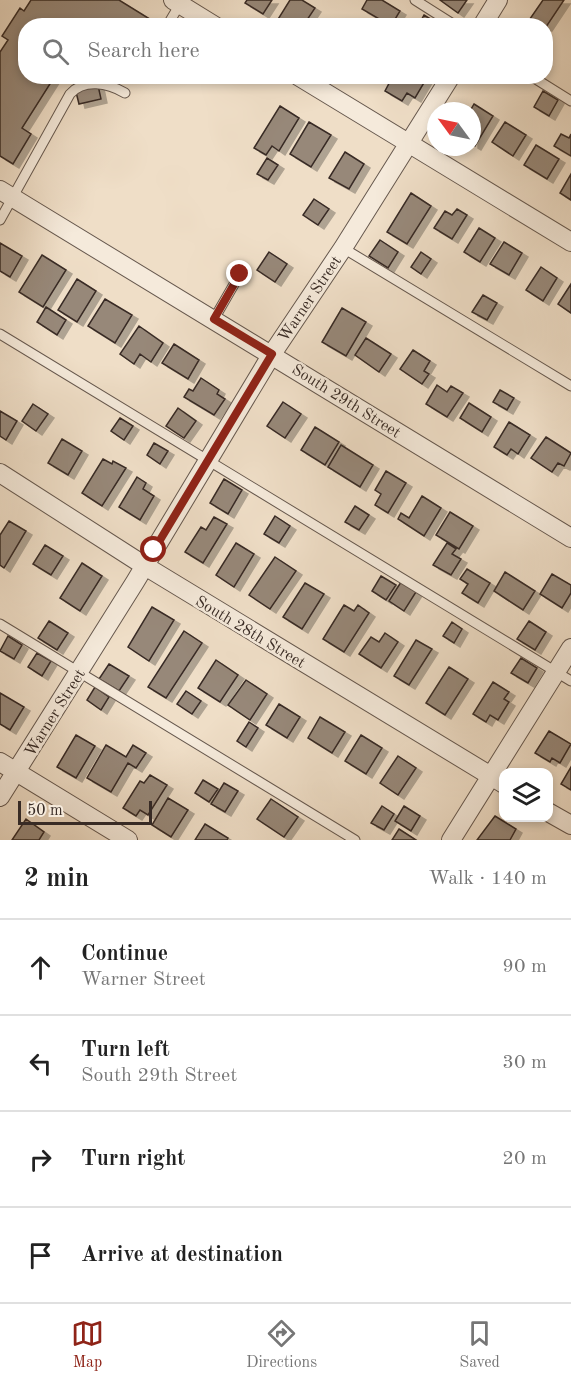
<!DOCTYPE html>
<html lang="en">
<head>
<meta charset="utf-8">
<style>
  :root { --surface:#fff; --page:#f2f2f2; --text:#222; --muted:#767676; --line:#e0e0e0; --accent:#8f2418 }
  body { margin:0; font-family:"Old Standard TT",serif; background:var(--page); color:var(--text) }
  .controls { position:absolute; right:18px; bottom:18px; display:grid; overflow:hidden; border-radius:12px; box-shadow:0 3px 9px #0003 }
  .controls button { width:54px; height:54px; display:grid; place-items:center; padding:0; border:0; border-bottom:2px solid var(--line); background:var(--surface); color:var(--text); font:30px sans-serif }
  .compass { position:absolute; left:427px; top:102px; width:54px; height:54px; border-radius:50%; background:var(--surface); box-shadow:0 3px 9px #0003; rotate:303deg }
  .scale { position:absolute; left:18px; bottom:15px; width:134px; box-sizing:border-box; padding-left:6px; border:3px solid #382b25; border-top:0; font-size:16px; line-height:21px; white-space:nowrap; color:#382b25; -webkit-text-stroke:4px #f5eadb; paint-order:stroke }
  .stop { position:absolute; width:18px; height:18px; margin:-14px; border:4px solid #8f2418; border-radius:50%; background:#fff }
  .stop.end { background:#8f2418; border-color:#fff; box-shadow:0 2px 6px #0008 }
  .list { margin:0; padding:0; list-style:none }
  h2 { display:flex; justify-content:space-between; align-items:center; height:78px; margin:0; padding:0 24px; font-size:26px }
  h2 small { font-size:20px; font-weight:400; color:var(--muted) }
  .list li { display:grid; grid-template-columns:39px 1fr auto; gap:18px; align-items:center; box-sizing:border-box; height:96px; padding:0 24px; border-top:2px solid var(--line) }
  .list b { display:block; font-size:22px; white-space:nowrap }
  .list p { margin:0; font-size:20px; white-space:nowrap; color:var(--muted) }
  .list em { font-size:20px; font-style:normal; color:var(--muted) }
  .icon { flex:none; width:33px; height:33px; fill:none; stroke:currentColor; stroke-width:2; stroke-linecap:round; stroke-linejoin:round }
  .map { position:relative; flex:none; width:571px; height:840px; overflow:hidden }
  .search { position:absolute; background:var(--surface); box-shadow:0 3px 9px #0003; left:18px; right:18px; top:18px; height:66px; display:flex; align-items:center; gap:15px; box-sizing:border-box; padding:0 21px; border-radius:24px; color:var(--muted); font-size:22px }
  .sheet { height:462px; background:var(--surface) }
  nav { display:flex; justify-content:space-around; align-items:center; box-sizing:border-box; height:84px; border-top:2px solid var(--line); background:var(--surface); font-size:16px; color:var(--muted) }
  nav a { display:grid; justify-items:center; gap:3px }
  nav .on { color:var(--accent) }
  .map>svg:first-child { display:block }
</style>
</head>
<body>
<div class="map">
<svg width="571" height="840" viewBox="0 0 571 840">
  <defs>
    <filter id="shadow"><feDropShadow dx="6" dy="4" stdDeviation="0" flood-color="#0004"/></filter>
  </defs>
  <rect width="100%" height="100%" fill="#efdec7"/>
  <filter id="stains"><feTurbulence type="fractalNoise" baseFrequency=".00333" numOctaves="4"/><feColorMatrix values="0 0 0 0 .2 0 0 0 0 .09 0 0 0 0 .02 0 0 0 .5 -.17"/></filter>
  <radialGradient id="worn" r=".72"><stop offset=".6" stop-color="#630" stop-opacity="0"/><stop offset="1" stop-color="#630" stop-opacity=".3"/></radialGradient>
  <path fill="#978879" stroke="#382b25" stroke-width="1.5" filter="url(#shadow)" d="M31,0H119L153,21L150,26H26V76H55L22,128L31,134L13,164L0,156V52L8,40L2,36L20,8L24,11Z
    M247,0H272L263,14L245,3Z
    M290,0H302L315,8L303,26L275,24Z
    M367,0H382L400,11L391,26L362,9Z
    M440,0H467L458,13Z
    M543,0H564L546,27L525,26Z
    M424,15L440,25V26H418Z
    M72,76H96L101,99L79,104Z
    M393,76H428L415,98L407,93L402,101L385,91Z
    M543,91L558,100L549,116L534,107Z
    M474,104L493,116L475,146L472,144V111H470Z
    M280,106L299,118L279,151L272,146L266,155L254,148Z
    M309,122L331,135L311,167L290,154Z
    M505,122L526,135L513,156L492,142Z
    M561,134L569,138L571,134V156L554,146Z
    M536,145L559,159L547,179L524,165Z
    M345,152L364,164L349,189L329,178Z
    M267,158L278,165L268,180L257,174Z
    M571,174V200L560,193Z
    M411,193L431,206L407,244L387,232Z
    M314,199L329,209L318,225L303,215Z
    M457,209L467,215L452,239L434,228L445,211L452,215Z
    M479,228L495,238L480,262L464,252Z
    M380,240L398,252L388,268L369,256Z
    M504,242L522,253L509,275L490,264Z
    M0,243L22,256L10,277L0,271Z
    M269,252L287,264L275,282L257,270Z
    M421,252L431,259L421,274L411,267Z
    M42,255L66,270L43,307L19,292Z
    M541,267L557,278L543,301L526,290Z
    M77,279L96,291L77,322L58,310Z
    M571,284V313L558,304Z
    M483,295L497,303L487,320L472,312Z
    M105,299L132,315L115,343L88,326Z
    M46,307L66,320L57,335L37,322Z
    M342,308L366,322L346,356L322,342Z
    M139,326L163,343L151,362L140,354L134,364L120,354Z
    M366,338L391,354L379,372L355,355Z
    M174,344L199,360L188,379L162,363Z
    M413,350L430,361L424,371L429,374L422,384L400,369Z
    M201,378L219,390L217,394L225,399L214,415L184,397L189,389L193,391Z
    M437,385L447,392L451,386L463,393L447,417L426,404Z
    M500,390L514,398L507,410L493,402Z
    M283,402L301,414L285,438L267,426Z
    M469,403L491,417L482,432L460,418Z
    M33,404L48,414L36,431L22,421Z
    M178,408L196,421L184,438L166,426Z
    M0,411L17,421L6,440L0,436Z
    M120,418L133,426L124,440L111,431Z
    M509,422L530,435L518,454L511,449L507,455L494,447Z
    M315,427L339,442L325,465L301,450Z
    M546,437L571,453L564,466L558,463L552,472L531,458Z
    M62,439L82,451L68,475L48,463Z
    M154,443L168,451L160,464L147,455Z
    M341,445L373,465L360,487L328,467Z
    M103,459L112,464L113,461L126,468L102,506L82,493Z
    M386,471L406,483L388,513L375,505L381,494L375,490Z
    M137,477L146,483L143,489L154,496L140,520L119,507Z
    M224,479L242,490L228,514L210,503Z
    M422,496L441,508L424,536L398,519L401,513L409,518Z
    M355,506L369,515L359,530L345,522Z
    M450,512L473,526L459,549L436,535Z
    M275,516L290,526L279,543L264,534Z
    M214,517L227,524L203,563L185,552L201,527L206,530Z
    M9,521L26,531L4,568L0,565V535Z
    M236,543L254,554L234,587L216,575Z
    M447,543L456,549L452,554L461,559L451,575L433,565Z
    M45,545L63,556L51,575L33,564Z
    M275,557L296,571L270,609L249,595Z
    M82,563L102,576L80,611L60,598Z
    M467,569L490,583L478,603L462,593L468,584L460,579Z
    M505,572L535,591L523,610L494,591Z
    M552,574L571,585V593L562,608L540,594Z
    M381,576L396,585L386,600L372,591Z
    M401,582L416,592L404,611L389,601Z
    M305,583L324,594L302,629L283,617Z
    M344,605L354,611L358,605L369,613L344,652L323,639Z
    M152,607L174,620L149,661L128,647Z
    M49,621L68,633L57,650L38,638Z
    M529,621L546,632L535,650L517,639Z
    M452,622L462,629L454,643L443,636Z
    M184,631L202,643L166,698L148,687Z
    M385,633L398,642L381,668L359,654L371,637L379,642Z
    M8,636L22,645L14,659L0,651Z
    M416,640L432,649L409,685L394,676Z
    M37,653L51,661L42,676L28,667Z
    M521,658L537,668L528,683L511,673Z
    M216,660L238,675L220,702L198,688Z
    M109,664L129,676L119,691L99,679Z
    M449,667L468,679L445,715L426,703Z
    M246,680L267,694L250,720L228,705Z
    M493,682L509,692L504,699L509,702L498,720L490,715L486,722L473,714Z
    M95,687L109,697L101,710L87,700Z
    M186,691L201,701L192,714L177,704Z
    M0,693L24,707L10,730L0,724Z
    M279,704L300,717L287,738L266,725Z
    M320,717L345,732L332,753L308,738Z
    M249,722L258,728L246,747L237,741Z
    M549,731L571,744L560,763L552,758L550,762L535,753Z
    M76,735L95,746L76,778L57,767Z
    M361,735L382,748L366,774L345,761Z
    M106,745L126,757L133,745L146,753L136,768L128,763L111,792L87,778Z
    M398,756L416,768L398,795L380,783Z
    M571,767V790L561,784Z
    M150,775L167,785L148,815L140,810L136,816L123,808L140,781L144,783Z
    M203,780L218,789L209,802L195,793Z
    M224,783L238,791L225,812L211,804Z
    M168,798L188,810L171,837L152,825Z
    M271,799L298,817L284,837L257,819Z
    M382,806L394,814L384,830L371,823Z
    M404,806L420,816L411,831L395,821Z
    M495,816L516,829L510,840H477Z
    M26,819L44,832L39,840H12Z
    M205,824L228,838L227,840H195Z
    M399,829L416,840H392Z"/>
  <g fill="none" stroke-linecap="round" stroke-linejoin="round">
    <g stroke="#66584e" stroke-width="11">
      <path id="service" d="M415,0L456,26
        M167,26L180,4
        M531,76L571,101
        M0,220L70,94C84,78 108,83 125,93
        M343,248L571,386
        M214,319L240,274
        M0,334L571,681
        M0,624L355,840"/>
    </g>
    <g stroke="#66584e" stroke-width="20">
      <path id="minor" d="M173,0L215,26
        M482,26L498,0
        M298,76L571,242
        M0,190L571,538
        M0,473L145,566L504,784
        M0,762L128,840
        M0,797L135,582L272,354L343,248L451,76
        M548,812L571,825
        M451,840L571,648"/>
    </g>
    <use href="#service" stroke="#f5eadb" stroke-width="9"/>
    <use href="#minor" stroke="#f5eadb" stroke-width="18"/>
  </g>
  <g fill="none" stroke-linecap="round" stroke-linejoin="round">
    <path stroke="#8f2418" stroke-width="8" d="M154,550L272,354L214,319L240,274"/>
  </g>
  <g text-anchor="middle" stroke-width="5" stroke-linejoin="round" paint-order="stroke">
    <g font-size="16" fill="#382b25" stroke="#f5eadb">
      <text transform="translate(309 298) rotate(-56)" y="6">Warner Street</text>
      <text transform="translate(347 400) rotate(32)" y="6">South 29th Street</text>
      <text transform="translate(251 631) rotate(31)" y="6">South 28th Street</text>
      <text transform="translate(54 712) rotate(-58)" y="6">Warner Street</text>
    </g>
  </g>
  <rect width="100%" height="100%" filter="url(#stains)"/>
  <rect width="100%" height="100%" fill="url(#worn)"/>
</svg>
<div class="controls">
<button><svg class="icon" aria-label="layers" viewBox="0 0 24 24"><path d="M12 4l9 5-9 5-9-5zM3 14l9 5 9-5"/></svg></button>
</div>
<svg class="compass" viewBox="-18 -18 36 36"><path d="M0-13l5 13h-10z" fill="#e53935"/><path d="M0 13l5-13h-10z" fill="#767676"/></svg>
<div class="scale">50 m</div>
<div class="stop" style="left:154px;top:550px"></div>
<div class="stop end" style="left:240px;top:274px"></div>
<div class="search"><svg class="icon" aria-label="search" viewBox="0 0 24 24"><circle cx="10" cy="10" r="6"/><path d="M15 15l6 6"/></svg>Search here</div>
</div>
<section class="sheet">
<h2>2 min<small>Walk · 140 m</small></h2>
<ul class="list">
<li><svg class="icon" aria-label="ahead" viewBox="0 0 24 24"><path d="M12 20V5M6 11l6-6 6 6"/></svg><div><b>Continue</b><p>Warner Street</p></div><em>90 m</em></li>
<li><svg class="icon" aria-label="left" viewBox="0 0 24 24"><path d="M17 20v-9H6M10 6l-5 5 5 5"/></svg><div><b>Turn left</b><p>South 29th Street</p></div><em>30 m</em></li>
<li><svg class="icon" aria-label="right" viewBox="0 0 24 24"><path d="M7 20v-9h11M14 6l5 5-5 5"/></svg><div><b>Turn right</b></div><em>20 m</em></li>
<li><svg class="icon" aria-label="arrive" viewBox="0 0 24 24"><path d="M6 21V4h12l-3 4 3 4H6"/></svg><div><b>Arrive at destination</b></div></li>
</ul>
</section>
<nav>
<a class="on"><svg class="icon" aria-label="map" viewBox="0 0 24 24"><path d="M3 6l6-2 6 2 6-2v14l-6 2-6-2-6 2zM9 4v14M15 6v14"/></svg>Map</a>
<a><svg class="icon" aria-label="directions" viewBox="0 0 24 24"><path d="M12 3l9 9-9 9-9-9zM9 14v-3h6M13 9l2 2-2 2"/></svg>Directions</a>
<a><svg class="icon" aria-label="saved" viewBox="0 0 24 24"><path d="M7 4h10v16l-5-4-5 4z"/></svg>Saved</a>
</nav>
</body>
</html>
